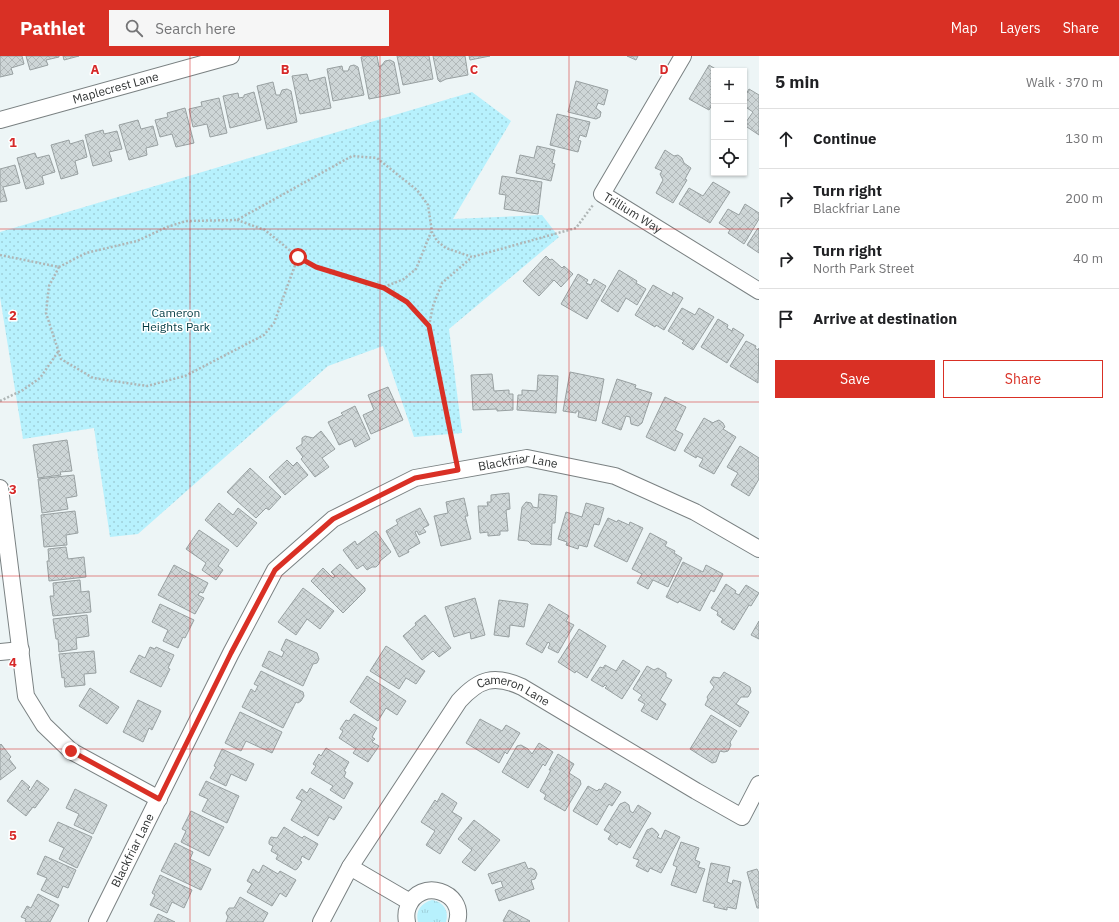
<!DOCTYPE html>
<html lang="en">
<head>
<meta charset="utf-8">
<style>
  :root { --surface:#fff; --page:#f6f6f6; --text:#202124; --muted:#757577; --line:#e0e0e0; --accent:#d93025 }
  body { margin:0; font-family:"IBM Plex Sans",sans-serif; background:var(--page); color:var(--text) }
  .controls { position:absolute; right:12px; top:12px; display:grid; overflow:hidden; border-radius:0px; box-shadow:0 1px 3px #0004 }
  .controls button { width:36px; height:36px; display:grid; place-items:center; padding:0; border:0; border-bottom:1px solid var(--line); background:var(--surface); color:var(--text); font:20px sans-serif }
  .stop { position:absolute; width:12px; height:12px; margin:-9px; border:3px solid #d93025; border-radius:50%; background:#fff }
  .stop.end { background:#d93025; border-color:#fff; box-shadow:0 1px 4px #0008 }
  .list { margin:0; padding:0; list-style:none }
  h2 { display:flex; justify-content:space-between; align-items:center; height:52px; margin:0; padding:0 16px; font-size:17px }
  h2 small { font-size:13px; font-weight:400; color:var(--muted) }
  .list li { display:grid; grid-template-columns:26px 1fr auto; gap:12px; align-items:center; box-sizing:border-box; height:60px; padding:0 16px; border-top:1px solid var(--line) }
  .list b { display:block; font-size:15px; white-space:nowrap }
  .list p { margin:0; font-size:13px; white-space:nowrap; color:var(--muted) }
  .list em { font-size:13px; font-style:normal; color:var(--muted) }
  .actions { display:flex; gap:8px; padding:12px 16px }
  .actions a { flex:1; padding:9px 0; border:1px solid var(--accent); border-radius:0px; text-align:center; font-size:14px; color:var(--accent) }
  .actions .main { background:var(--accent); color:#fff }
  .icon { flex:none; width:22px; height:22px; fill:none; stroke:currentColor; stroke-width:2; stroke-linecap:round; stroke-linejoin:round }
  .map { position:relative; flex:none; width:759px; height:866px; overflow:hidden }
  header { display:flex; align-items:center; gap:24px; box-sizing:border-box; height:56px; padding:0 20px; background:var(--accent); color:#fff }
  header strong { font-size:19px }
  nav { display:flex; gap:22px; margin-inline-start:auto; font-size:14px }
  .search { width:280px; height:36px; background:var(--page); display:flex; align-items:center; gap:10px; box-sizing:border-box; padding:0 14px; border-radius:0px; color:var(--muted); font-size:15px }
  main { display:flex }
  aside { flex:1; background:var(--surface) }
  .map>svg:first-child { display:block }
</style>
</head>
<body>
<header>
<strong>Pathlet</strong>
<div class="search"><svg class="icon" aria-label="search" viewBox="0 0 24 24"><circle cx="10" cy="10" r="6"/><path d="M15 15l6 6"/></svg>Search here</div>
<nav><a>Map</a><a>Layers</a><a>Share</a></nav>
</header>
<main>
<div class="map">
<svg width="759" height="866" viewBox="0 0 759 866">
  <defs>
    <pattern id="grass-tufts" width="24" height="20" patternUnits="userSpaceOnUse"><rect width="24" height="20" fill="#b7f1fd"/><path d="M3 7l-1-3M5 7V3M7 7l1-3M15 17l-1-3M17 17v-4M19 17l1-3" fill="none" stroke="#9ecfd9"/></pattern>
    <pattern id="park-dots" width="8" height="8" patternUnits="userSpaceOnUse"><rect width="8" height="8" fill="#b7f1fd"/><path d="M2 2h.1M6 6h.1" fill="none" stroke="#9ecfd9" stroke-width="1.8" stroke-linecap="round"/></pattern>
    <pattern id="building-cross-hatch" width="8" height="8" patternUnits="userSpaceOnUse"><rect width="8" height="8" fill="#ced6d7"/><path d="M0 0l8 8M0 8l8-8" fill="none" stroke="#b1b8b9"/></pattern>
  </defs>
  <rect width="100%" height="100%" fill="#edf5f6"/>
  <path fill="url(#grass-tufts)" d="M432,844C444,846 449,855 446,866H418C415,855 421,847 432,844Z"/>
  <path fill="url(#park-dots)" d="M472,36L511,65L453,163L542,159L559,181L449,273L462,377L414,381L383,290L328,310L138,478L110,481L94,372L23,383L0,241V176Z"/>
  <path fill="url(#building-cross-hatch)" stroke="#98a0a1" d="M0,0H22L24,8L11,12L13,18L0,21Z
    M26,0H59V1L46,4L48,9L30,14Z
    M63,0H79L64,4Z
    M367,0H377L379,11L382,9L385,5L390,4L394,6L400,37L369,43L361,1Z
    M397,0H429L433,23L403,29Z
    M433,0H465L468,19L446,23L440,26L438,24Z
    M469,0H490L470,4Z
    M627,0H638L636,4Z
    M354,9L358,11L364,39L333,45L327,13L342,10L343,15H348L350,10Z
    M709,9L719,15H714V45L709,54L689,43Z
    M307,18L309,25L325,21L331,52L300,58L292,20Z
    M576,25L608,34L604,49L598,47L596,52L601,56L600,61L596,63L568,56Z
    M273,26L276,39H280L282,34L287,33L291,35L297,66L267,73L257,30Z
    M749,33L759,39V79L744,69L753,56L744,50V42Z
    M254,36L261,64L230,72L223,40L238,37L239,42L244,41V39Z
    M219,42L227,77L210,81L207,68L193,71L189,53L202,50L201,46Z
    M185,52L194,87L176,91L172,78L160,81L155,64L168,61L167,57Z
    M557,58L590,66L586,81L580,79L578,84L581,85L578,96L550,89Z
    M138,64L141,73L153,70L158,89L146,92L147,99L129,104L119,69Z
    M103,74L104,78L117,75L122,93L109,96L112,105L93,110L85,79Z
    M69,84L70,88L83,84L87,101L75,105L78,118L61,123L51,89Z
    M537,90L555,94L552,107L555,108L551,125L516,117L520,99L534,102Z
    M665,94L674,100L678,99L682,102L684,107L691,112L685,123L687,124L673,147L656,137L663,124L660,118L662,115L655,112Z
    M35,97L37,102L49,99L55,116L42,120L44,128L26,133L17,102Z
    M15,109L20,127L3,131L7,145L0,146V113Z
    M502,120L542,126L538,158L504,153L506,139L499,138Z
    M713,126L730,136L710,167L679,148L689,132L703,140Z
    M745,148L759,157V163L744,188L728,177L730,174L719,167L728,153L739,159Z
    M758,172L759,173V197L747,189Z
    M546,200L550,204L552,203L562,212L564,210L573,218L561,231L554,224L539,240L523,225Z
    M619,214L637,225L636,227L646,233L637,249L626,242L618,256L601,245Z
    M578,218L588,224L586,227L591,229L594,223L606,230L587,263L561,248Z
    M653,229L672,240L673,236L683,242L664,274L656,269L655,271L635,259Z
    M682,252L695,259L699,252L714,261L693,294L682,287L684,285L668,275Z
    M718,263L728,269L727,272L732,275L733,272L744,279L727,307L701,291Z
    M746,285L756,290L755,292L758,294L759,292L758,327L730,310Z
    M570,316L604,323L596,365L578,361L579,355H576V357L563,355Z
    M492,318L494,335L509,334V338H513V354L497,355V353L473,354L471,319Z
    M538,319L558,320L556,357L517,354L518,339H522V334L537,335Z
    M617,323L636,329L635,332L652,337L642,367L638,370L631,368L630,361L626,360L621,374L602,367Z
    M388,331L403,364L371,378L363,359L374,354L368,339Z
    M665,341L686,351L675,374L683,378L675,395L646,381Z
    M355,350L370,383L355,391L352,383L339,389L328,366L343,359L341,357Z
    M704,362L713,367L714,366L719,364L723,367L725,371L723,373L736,381L714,418L699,410L703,403L697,400L696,402L684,395Z
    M321,375L335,393L322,402L329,411L315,421L301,403L303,401L296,392L302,388V382L305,380L313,382Z
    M67,384L72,415L60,416L61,419L38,422L33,389Z
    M740,390L759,402V423L749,440L731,429L738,417L727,411Z
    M287,404L293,410L297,406L308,419L285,439L269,421Z
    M250,412L281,441L269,454L266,452L256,462L227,436Z
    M74,419L77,440L66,442L68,453L42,457L38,423Z
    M509,437L510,453L506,454L508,475H500V479L488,480V476L480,477L478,450H488L487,446H491V439Z
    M539,438L557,440L555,467H552L551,489L531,488L528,485L518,484L522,451L526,446L531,447L533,451L538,452Z
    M464,442L468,460H465L471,483L441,490L434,460L448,457L446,446Z
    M219,447L233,459L238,452L257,467L237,491L205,464Z
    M586,447L604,452L599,469L594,468L587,491L579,489L578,493L566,489L567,486L558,483L566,456L582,461Z
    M420,452L429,469L423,472L426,476L419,479L417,475L415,476L420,487L408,494L409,496L399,501L386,475L398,468L396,464Z
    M75,455L78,477L66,479L67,489L44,491L41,459Z
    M608,462L617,466L618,464L629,469L630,466L643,472L627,506L594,490Z
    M199,474L229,494L218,510L223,514L216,524L202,514L206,507L186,493Z
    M376,475L391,496L380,505L379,508L376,511H372L367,514L363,509L357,513L343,494L355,485L357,489Z
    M650,477L667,486L665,490L675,495L674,497L682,502L668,531L653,524L648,533L637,527L642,518L632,513Z
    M66,491L68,503L84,501L86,521L49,525L47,505H49L48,493Z
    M683,506L703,516L706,509L723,518L714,536L711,534L700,555L679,545L678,547L666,541Z
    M340,508L365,532V535L343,557L311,525L323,512L333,522L335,520L331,516Z
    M174,509L208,527L203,537L200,536L198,539L204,542L195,558L158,539Z
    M80,524L81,536L89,535L91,556L53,560L50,540H54L53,527Z
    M726,528L736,535L735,537L739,539L746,529L759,537L751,550L749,549L734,574L721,566L723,563L717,559L718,556L711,552Z
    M303,532L334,555L320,573L307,563L296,579L278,566Z
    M475,542L485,579L471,583L470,576L454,581L445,551Z
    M499,544L528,548L524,571L510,569L509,581L494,579Z
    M160,548L194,564L185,582L183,581L178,592L163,585L168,574L152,566Z
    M549,548L569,560L566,565L574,569L558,597L548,592L550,588L548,586L542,597L526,588Z
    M87,559L89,580L76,582L77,593L59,596L58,583H56L53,563Z
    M425,559L451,592L439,601L433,595L422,604L403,580L416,569L415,567Z
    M759,565V583L751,579Z
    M579,573L606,590L587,622L576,615L575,617L558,606Z
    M286,583L317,597L319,603L317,607L313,608L303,630L262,610L269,595L282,601L284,596L281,594Z
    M386,590L425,615L416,628L406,622L399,633L370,615Z
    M150,591L155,593L156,591L174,599L168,612L170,613L161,631L130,616L139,599L145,602Z
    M94,595L96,617L84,618L85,629L65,631L64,621L62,622L59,598Z
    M623,604L640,615L622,643L605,632L607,630L605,629L603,631L591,624L600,611L603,612L605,609L616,615Z
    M647,610L654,614L658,612L666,617V621L672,624L660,644L666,648L657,664L641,655L645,648L638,644L642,639L633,633Z
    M261,615L303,636L304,640L301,645L298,647L296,646L283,672L242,651L251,633L255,636L258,630L254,628Z
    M724,616L750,631L751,636L748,641H741L736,648L749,656L740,671L705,649L708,643L707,641L714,631L710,626L713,621L720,622Z
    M367,620L406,645L397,659L386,652L378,665L350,646Z
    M90,632L119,651L107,668L79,650Z
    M138,644L161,655L152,674L149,672L143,686L123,676Z
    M240,656L282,676L272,697L246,685L241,695L225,687Z
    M354,658L377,672L372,681L375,683L372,686L379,690L368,706L353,697L356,693L339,682L343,675L340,673L346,664L349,665Z
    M711,659L737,675L730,686L731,689L728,695L724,696L720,695L716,706L712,707L690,693Z
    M480,663L502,675L506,669L520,677L507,698L505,696L499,707L466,687Z
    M539,687L553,696L545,710L543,708L528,732L502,716L517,690L521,689L528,693L532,698Z
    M1,688L11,701L9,703L16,712L0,724V689Z
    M326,692L349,706L344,715L346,716L344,721L353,727L344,743L330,734L333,730L311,717L316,710L313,708L319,698L321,700Z
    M222,693L254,708L246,725L231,718L226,730L210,722L216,711L214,710Z
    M558,698L574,708L569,717L580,724L581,728L565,755L544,743L546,739L540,735L551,714H549Z
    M22,724L30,731L28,733L30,735L37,724L49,733L35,752L33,751L26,760L7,745Z
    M206,725L239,740L227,767L202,755L208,743L199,739Z
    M605,727L621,736L612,750L609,748L597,769L573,755L588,730L597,735L599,733L601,734Z
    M310,732L342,751L334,764L329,761L318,780L291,764L302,745L296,742L302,733L307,737Z
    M75,733L107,749L93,778L74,769L79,758L66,752Z
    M442,737L457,747L452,756L462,762L440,798L426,789L435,775L421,766L435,744L437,746Z
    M625,746L629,749L630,755L633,757L638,749L651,757L630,792L619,786L617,789L608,783L611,778L604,774L620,748Z
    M191,755L224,771L209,800L181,786L186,775L182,773Z
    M474,764L500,784L475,815L462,806L472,794L458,783Z
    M58,766L92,781L77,812L59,803L64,792L49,785Z
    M284,771L302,782L304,780L318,788L309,804L302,800L300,805L302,806L297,813L295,814L276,803L278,799L271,795L273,790L269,788V785L271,781L277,782Z
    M652,772L656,775L659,779L657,781L661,783L665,774L680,781L661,817L650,812L648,816L636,810L639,804L633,802L647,774Z
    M681,786L699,792L695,804L700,806L698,811L705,813L696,837L671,829L677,811L673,809Z
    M175,787L193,796L190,803L211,813L201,834L161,815Z
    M45,800L76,814L68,832L63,830L58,842L41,834L47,822L37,818Z
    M525,806L528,813L531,812L535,814L537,818L535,823L531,824L534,833L499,845L495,834L503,831L501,825L492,828L488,818Z
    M711,807L730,811L727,826L732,828L733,824L741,826L736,853L727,851V854L714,851L715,848L703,845Z
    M263,809L278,818L280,815L296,824L286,841L280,837L272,850L247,836L252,828L247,825L253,813L259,817Z
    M757,813L759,817V852H757L747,816Z
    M160,819L192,834L184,852L172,846L167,857L150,849L155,839L152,837Z
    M38,838L59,849L50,866H27L25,865L26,863L21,861L27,850L31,852Z
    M240,841L268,857L263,866H226L228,861L226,857L229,852H234Z
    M509,854L530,865L529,866H505L503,865Z
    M158,858L175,866H154Z"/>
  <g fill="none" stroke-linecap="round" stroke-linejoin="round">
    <g stroke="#7a8182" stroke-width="18">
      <g id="minor">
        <path id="s1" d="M683,0L602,138L759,235"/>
        <path id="s2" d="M0,64L231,0"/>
        <path d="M0,432L26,640L44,669L71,695L159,743"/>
        <path d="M0,596L21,594"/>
        <path d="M350,811L410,846"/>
        <path id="s3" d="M97,866L231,597L275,514L333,463L415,422L527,402L615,420L695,456L759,493"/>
        <path id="s4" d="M321,866L350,811L459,645C479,623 494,618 522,631L696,735L742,761L759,728"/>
        <path d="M407,866C406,861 406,856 408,851C419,821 466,835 457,866"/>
      </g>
    </g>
    <path stroke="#afb6b6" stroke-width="2.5" stroke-dasharray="2 2" stroke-linecap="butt" d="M237,164L265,174L298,201L316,211L384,232L407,246L429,270L455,400
      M0,199L59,211L86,197L137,185L167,171L186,165L237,164L352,100L377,102L417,134L428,149L432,176L437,185L446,192L472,201L576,172L593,149
      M59,211L49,230L46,257L61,303L93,322L147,330L185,320L264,279L274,267L298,201
      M384,231L404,223L416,213L431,176
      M429,270L433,250L442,227L471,202
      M0,345L23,334L40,322L58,296"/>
    <use href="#minor" stroke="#fff" stroke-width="16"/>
  </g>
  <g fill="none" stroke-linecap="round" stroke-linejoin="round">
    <path stroke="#d93025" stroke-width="5" d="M71,695L159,743L231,597L275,514L333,463L415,422L458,414L429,270L407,246L384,232L316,211L298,201"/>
  </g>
  <path fill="none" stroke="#d62828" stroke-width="1" stroke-opacity="0.55" d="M190,0V866M380,0V866M569,0V866M0,173H759M0,346H759M0,520H759M0,693H759"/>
  <g text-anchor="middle" stroke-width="3" stroke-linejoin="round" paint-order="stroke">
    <g font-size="12" fill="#303333" stroke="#fff">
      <text dy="4" stroke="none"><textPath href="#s2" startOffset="120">Maplecrest Lane</textPath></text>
      <text dy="4" stroke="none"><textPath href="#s1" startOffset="196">Trillium Way</textPath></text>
      <text dy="4" stroke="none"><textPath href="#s3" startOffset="668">Blackfriar Lane</textPath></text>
      <text dy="4" stroke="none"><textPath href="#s4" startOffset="324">Cameron Lane</textPath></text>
      <text dy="4" stroke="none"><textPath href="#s3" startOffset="80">Blackfriar Lane</textPath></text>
    </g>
    <g font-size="12" fill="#003a42" stroke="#fff">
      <text x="176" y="261">Cameron<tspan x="176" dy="14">Heights Park</tspan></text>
    </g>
  </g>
  <g font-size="13" text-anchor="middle" font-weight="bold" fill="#d62828" stroke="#fff" stroke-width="3" stroke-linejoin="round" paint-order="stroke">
    <text x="95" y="18">A</text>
    <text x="285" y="18">B</text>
    <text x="474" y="18">C</text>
    <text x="664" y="18">D</text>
    <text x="13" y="91">1</text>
    <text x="13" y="264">2</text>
    <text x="13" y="438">3</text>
    <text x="13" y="611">4</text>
    <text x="13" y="784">5</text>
  </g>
</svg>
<div class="controls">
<button>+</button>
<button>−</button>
<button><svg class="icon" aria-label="locate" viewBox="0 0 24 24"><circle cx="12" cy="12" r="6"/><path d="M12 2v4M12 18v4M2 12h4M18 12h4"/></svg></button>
</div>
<div class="stop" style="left:298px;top:201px"></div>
<div class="stop end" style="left:71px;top:695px"></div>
</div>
<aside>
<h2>5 min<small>Walk · 370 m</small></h2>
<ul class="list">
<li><svg class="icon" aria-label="ahead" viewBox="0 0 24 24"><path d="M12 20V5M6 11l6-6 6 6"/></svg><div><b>Continue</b></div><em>130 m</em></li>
<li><svg class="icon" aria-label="right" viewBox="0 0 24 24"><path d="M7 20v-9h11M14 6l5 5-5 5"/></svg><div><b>Turn right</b><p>Blackfriar Lane</p></div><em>200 m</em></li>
<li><svg class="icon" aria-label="right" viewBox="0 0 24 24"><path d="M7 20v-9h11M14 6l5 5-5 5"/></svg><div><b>Turn right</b><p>North Park Street</p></div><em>40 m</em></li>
<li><svg class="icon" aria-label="arrive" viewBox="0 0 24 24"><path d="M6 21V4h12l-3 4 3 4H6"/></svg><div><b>Arrive at destination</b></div></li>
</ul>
<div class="actions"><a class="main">Save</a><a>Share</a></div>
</aside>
</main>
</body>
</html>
